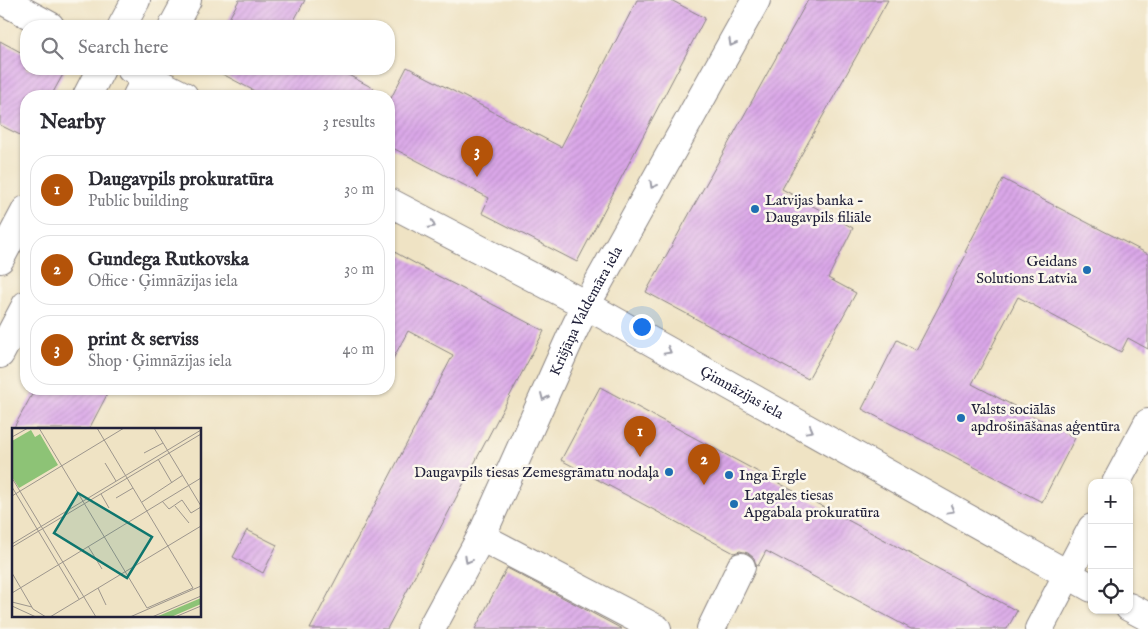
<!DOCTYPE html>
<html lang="en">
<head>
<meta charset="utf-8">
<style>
  :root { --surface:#fff; --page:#f2f2f3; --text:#2b2b33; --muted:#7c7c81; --line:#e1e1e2; --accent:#b45309 }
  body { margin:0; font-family:"IM FELL English",serif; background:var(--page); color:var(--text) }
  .controls { position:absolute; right:15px; bottom:15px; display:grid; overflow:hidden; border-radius:10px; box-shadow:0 1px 4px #0004 }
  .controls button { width:45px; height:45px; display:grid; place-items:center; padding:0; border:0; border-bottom:1px solid var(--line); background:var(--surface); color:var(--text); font:25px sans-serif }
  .you { position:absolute; left:641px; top:326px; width:18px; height:18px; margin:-12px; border:4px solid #fff; border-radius:50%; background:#1a73e8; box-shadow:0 0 0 8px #1a73e833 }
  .badge { display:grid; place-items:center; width:32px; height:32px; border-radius:50%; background:var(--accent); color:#fff; font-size:16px; font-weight:700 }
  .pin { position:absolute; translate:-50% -41px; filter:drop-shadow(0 1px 2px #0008) }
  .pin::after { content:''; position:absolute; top:26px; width:18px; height:15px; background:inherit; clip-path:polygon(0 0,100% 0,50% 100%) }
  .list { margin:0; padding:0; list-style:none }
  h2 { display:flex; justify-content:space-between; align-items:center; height:65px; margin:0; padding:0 20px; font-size:21px }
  h2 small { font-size:16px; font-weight:400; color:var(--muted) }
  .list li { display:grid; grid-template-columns:32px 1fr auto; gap:15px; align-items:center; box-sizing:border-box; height:70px; margin:0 10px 10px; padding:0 10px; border:1px solid var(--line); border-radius:20px }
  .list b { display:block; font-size:19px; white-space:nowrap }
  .list p { margin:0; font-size:16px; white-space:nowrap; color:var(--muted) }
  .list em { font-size:16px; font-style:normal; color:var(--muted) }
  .icon { flex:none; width:28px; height:28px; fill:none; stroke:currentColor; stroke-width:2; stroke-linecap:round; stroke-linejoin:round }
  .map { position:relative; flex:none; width:1148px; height:629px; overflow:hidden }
  .search { position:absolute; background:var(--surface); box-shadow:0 1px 4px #0004; left:20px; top:20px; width:375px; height:55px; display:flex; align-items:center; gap:12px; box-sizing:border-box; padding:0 18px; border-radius:20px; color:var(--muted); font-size:19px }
  .panel { position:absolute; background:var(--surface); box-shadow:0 1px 4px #0004; left:20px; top:90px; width:375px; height:305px; border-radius:20px }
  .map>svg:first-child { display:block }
</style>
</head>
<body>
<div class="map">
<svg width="1148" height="629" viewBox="0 0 1148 629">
  <defs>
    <pattern id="building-hatch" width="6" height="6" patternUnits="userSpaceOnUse" patternTransform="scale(1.25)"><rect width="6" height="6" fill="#daa7e8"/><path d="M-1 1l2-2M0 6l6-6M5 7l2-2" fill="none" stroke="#bb8fc8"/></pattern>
  </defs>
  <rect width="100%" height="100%" fill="#fbf7ec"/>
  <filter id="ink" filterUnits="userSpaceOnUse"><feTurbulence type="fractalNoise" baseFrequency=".02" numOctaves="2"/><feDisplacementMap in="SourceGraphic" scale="10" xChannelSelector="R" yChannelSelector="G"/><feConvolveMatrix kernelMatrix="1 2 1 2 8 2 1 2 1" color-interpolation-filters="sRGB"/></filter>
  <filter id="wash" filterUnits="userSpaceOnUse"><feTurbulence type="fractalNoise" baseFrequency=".0096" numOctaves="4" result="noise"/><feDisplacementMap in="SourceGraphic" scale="20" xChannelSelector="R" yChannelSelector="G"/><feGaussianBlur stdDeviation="1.12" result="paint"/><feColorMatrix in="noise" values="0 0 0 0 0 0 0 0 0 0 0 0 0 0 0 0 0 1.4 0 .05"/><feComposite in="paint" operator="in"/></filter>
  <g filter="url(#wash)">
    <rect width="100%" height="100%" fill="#efe3c4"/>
    <g id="blocks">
      <path fill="url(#building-hatch)" d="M239,0H305L291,26H225Z
        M637,0H671L705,18L577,262L482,213L489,198L389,146V102L407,67L561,147Z
        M808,0H888L782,189L853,228L828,278L856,293L808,379L646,292Z
        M0,41L26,55V69H66L51,96H26V138L0,125Z
        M213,69H337L388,96H264Z
        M1003,179L1148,254V349L1128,338L1121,352L1018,297L972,384L1075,438L1042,502L862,409L897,340L916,350L967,253L965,252Z
        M389,249L438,276L544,331L387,629H310L453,355L408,331L389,366Z
        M600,387L1017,611L1007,629H911L766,551L758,566L756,565L754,558L748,553L740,551L734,553L561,460Z
        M35,389H110L89,429H13Z
        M247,530L277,545L263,573L233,557Z
        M507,568L579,606L622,629H475Z"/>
    </g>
  </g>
  <g filter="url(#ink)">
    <use href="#blocks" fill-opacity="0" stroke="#888280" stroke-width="1"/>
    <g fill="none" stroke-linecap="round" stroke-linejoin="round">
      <g stroke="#888280" stroke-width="30">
        <g id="minor">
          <path d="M2,0L50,26"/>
          <path d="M131,69L184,96"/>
          <path id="s1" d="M389,202L586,305L1092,588"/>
          <path d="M1116,483L1148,423"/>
          <path d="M481,537L657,629"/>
          <path d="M1129,607L1148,617"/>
          <path id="s2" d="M431,629L481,537L572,334L586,305L756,0"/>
          <path d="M711,629L741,567"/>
          <path d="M1039,629L1092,528"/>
        </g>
      </g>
      <g stroke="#888280" stroke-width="30">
        <path id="tertiary" d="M122,26L136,0
          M173,26L187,0
          M87,96L101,69
          M137,96L151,69
          M0,259L26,210
          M0,354L26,305"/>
      </g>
      <use href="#minor" stroke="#fff" stroke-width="28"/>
      <use href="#tertiary" stroke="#fff" stroke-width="28"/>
    </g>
    <defs><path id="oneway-chevron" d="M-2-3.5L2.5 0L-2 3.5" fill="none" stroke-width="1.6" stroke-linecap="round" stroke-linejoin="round" transform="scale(1.25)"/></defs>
    <g stroke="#9c9ca7">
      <use href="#oneway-chevron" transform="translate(732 43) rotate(119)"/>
      <use href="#oneway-chevron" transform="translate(653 185) rotate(119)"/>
      <use href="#oneway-chevron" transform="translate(432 225) rotate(27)"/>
      <use href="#oneway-chevron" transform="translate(668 351) rotate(29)"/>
      <use href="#oneway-chevron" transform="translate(544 397) rotate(114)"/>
      <use href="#oneway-chevron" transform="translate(810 430) rotate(29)"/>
      <use href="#oneway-chevron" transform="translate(951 510) rotate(29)"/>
      <use href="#oneway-chevron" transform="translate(468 560) rotate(119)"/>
    </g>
  </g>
  <g fill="#1f6fb2" stroke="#fbf7ec" stroke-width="2">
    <circle cx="755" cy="209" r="5"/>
    <circle cx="1087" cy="270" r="5"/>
    <circle cx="961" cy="418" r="5"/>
    <circle cx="669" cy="472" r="5"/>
    <circle cx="729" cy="475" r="5"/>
    <circle cx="734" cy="504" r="5"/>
  </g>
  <g text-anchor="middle" stroke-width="5" stroke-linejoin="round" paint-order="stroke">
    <g font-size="15" fill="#22223b" stroke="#fbf7ec" text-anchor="start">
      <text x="765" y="205">Latvijas banka -<tspan x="765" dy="17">Daugavpils filiāle</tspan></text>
      <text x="1077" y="266" text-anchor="end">Geidans<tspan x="1077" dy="17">Solutions Latvia</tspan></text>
      <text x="971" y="414">Valsts sociālās<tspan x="971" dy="17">apdrošināšanas aģentūra</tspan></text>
      <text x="659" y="477" text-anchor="end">Daugavpils tiesas Zemesgrāmatu nodaļa</text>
      <text x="739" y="480">Inga Ērgle</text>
      <text x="744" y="500">Latgales tiesas<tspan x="744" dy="17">Apgabala prokuratūra</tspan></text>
    </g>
    <g font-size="15" fill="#22223b" stroke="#fbf7ec">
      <text dy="5" stroke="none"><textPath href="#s2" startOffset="354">Krišjāņa Valdemāra iela</textPath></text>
      <text dy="5" stroke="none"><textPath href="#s1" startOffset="401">Ģimnāzijas iela</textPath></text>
    </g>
  </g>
  <g transform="translate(12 428)">
    <rect width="189" height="189" fill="#efe3c4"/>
    <path d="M189,170V176L159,189H144Z" fill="#8dc376"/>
    <path d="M19,2L23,9L28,6L46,37L7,60L0,49V13Z" fill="#8dc376"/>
    <path fill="none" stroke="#9d968d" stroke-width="1" d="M27,0L135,180L181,160L85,0M142,0L189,78M0,9L16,0M132,25L151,15M146,31L160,55M93,35L104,53M0,50L84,189M0,59L67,171M89,66L97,80M0,68L112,0M104,70L121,60M150,73L157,81L170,72L179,85L189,79M130,74L171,47M163,78L177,95M0,116L189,2M76,118L90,141M0,119L189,6M0,145L21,181L34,189M86,160L94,177M0,165L189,50M0,174L20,179M0,178L24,189M38,189L189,98M118,189L189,158M140,189L189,168M163,189L189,178"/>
    <path fill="#0f766e" fill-opacity="0.15" stroke="#0f766e" stroke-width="2.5" d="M66,65L140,109L115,150L42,105Z"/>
    <rect width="189" height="189" fill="none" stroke="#22223b" stroke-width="2.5"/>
  </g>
</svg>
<div class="controls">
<button>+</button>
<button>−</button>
<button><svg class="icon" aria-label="locate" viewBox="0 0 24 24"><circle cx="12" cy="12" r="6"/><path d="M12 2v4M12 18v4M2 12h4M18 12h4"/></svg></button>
</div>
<div class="you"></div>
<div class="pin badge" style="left:640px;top:457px">1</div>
<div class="pin badge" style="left:704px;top:485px">2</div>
<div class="pin badge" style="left:477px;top:177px">3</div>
<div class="search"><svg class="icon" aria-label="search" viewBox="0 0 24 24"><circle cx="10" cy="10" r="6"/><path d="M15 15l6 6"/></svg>Search here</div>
<section class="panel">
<h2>Nearby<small>3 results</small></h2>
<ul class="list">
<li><span class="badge">1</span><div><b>Daugavpils prokuratūra</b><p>Public building</p></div><em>30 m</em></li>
<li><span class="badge">2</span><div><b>Gundega Rutkovska</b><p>Office · Ģimnāzijas iela</p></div><em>30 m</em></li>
<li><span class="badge">3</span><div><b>print &amp; serviss</b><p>Shop · Ģimnāzijas iela</p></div><em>40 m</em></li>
</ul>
</section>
</div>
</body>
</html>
